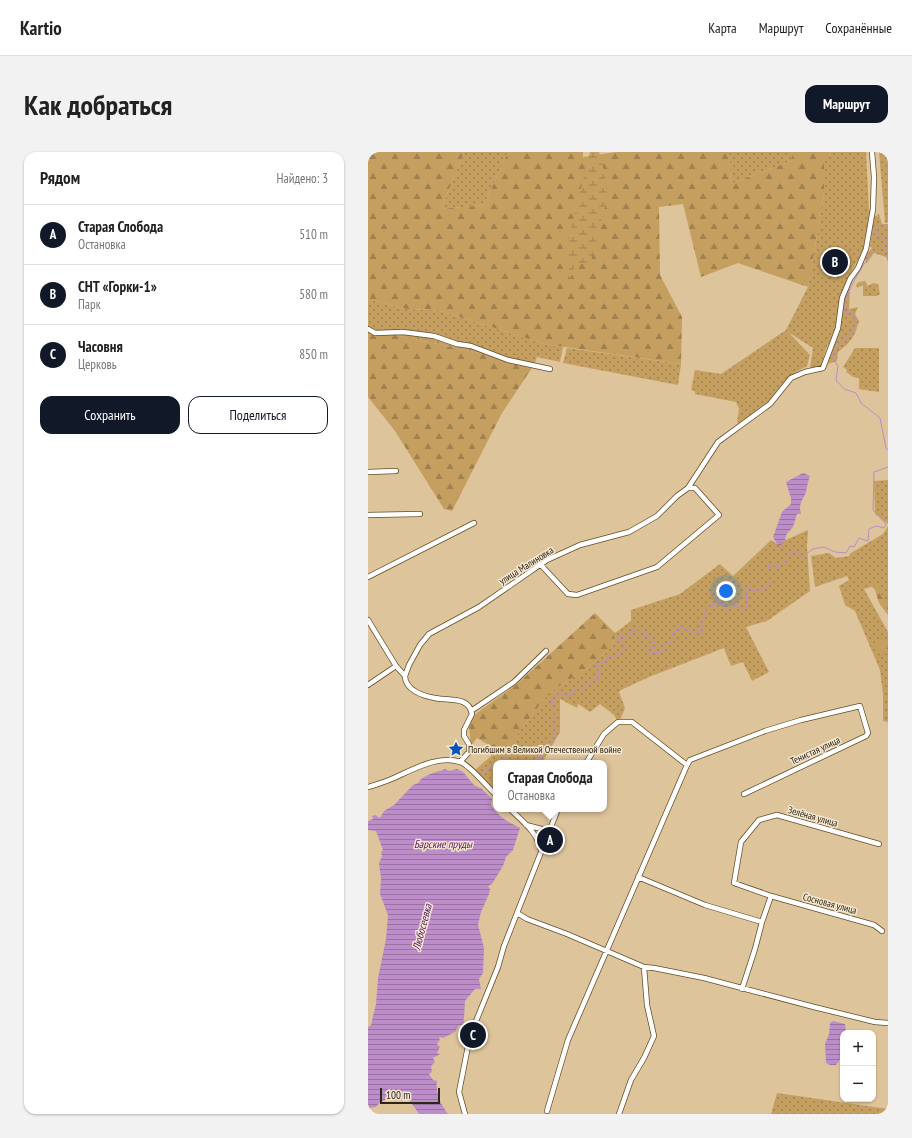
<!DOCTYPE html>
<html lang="ru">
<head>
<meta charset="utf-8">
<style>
  :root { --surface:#fff; --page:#f2f2f2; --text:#222; --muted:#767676; --line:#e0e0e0; --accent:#111827 }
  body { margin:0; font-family:"PT Sans Narrow",sans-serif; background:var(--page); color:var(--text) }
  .controls { position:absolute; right:12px; bottom:12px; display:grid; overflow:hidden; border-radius:8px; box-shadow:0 1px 3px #0004 }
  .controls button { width:36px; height:36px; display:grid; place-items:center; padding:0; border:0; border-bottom:1px solid var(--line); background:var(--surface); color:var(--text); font:20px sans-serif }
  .scale { position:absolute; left:12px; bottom:10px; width:60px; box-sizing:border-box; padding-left:4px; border:2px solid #302615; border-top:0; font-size:11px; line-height:14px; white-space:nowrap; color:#302615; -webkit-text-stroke:3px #f4e7d2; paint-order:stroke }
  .you { position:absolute; left:358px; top:439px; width:14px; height:14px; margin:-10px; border:3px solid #fff; border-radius:50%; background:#1a73e8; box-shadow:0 0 0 6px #1a73e833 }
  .badge { display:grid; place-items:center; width:26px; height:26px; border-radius:50%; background:var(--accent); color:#fff; font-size:13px; font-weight:700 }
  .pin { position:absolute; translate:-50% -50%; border:2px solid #fff; box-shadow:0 1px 4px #0006 }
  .popup { position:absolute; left:125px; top:608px; width:114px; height:52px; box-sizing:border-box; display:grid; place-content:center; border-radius:8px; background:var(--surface); filter:drop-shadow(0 1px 3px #0005); font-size:13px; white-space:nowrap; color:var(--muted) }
  .popup b { font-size:15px; color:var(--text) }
  .popup::after { content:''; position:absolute; left:50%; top:100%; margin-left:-8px; border:8px solid transparent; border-top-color:var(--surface) }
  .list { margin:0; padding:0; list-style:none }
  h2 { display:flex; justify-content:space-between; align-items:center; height:52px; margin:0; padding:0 16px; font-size:17px }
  h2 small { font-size:13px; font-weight:400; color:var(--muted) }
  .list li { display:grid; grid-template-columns:26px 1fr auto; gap:12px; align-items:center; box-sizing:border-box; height:60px; padding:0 16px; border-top:1px solid var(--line) }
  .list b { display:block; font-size:15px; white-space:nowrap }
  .list p { margin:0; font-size:13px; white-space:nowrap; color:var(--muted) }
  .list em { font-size:13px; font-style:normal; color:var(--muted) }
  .actions { display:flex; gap:8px; padding:12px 16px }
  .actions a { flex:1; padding:9px 0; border:1px solid var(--accent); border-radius:12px; text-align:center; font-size:14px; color:var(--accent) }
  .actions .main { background:var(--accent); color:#fff }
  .map { position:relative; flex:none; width:520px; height:962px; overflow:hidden; border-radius:12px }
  header { display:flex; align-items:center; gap:24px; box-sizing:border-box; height:56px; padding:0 20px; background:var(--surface); border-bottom:1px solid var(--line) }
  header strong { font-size:19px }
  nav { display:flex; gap:22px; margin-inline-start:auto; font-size:14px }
  .intro { display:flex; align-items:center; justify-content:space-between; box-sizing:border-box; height:96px; padding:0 24px }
  h1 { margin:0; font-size:28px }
  .button { padding:10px 18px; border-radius:12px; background:var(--accent); color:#fff; font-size:14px; font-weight:700 }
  main { display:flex; gap:24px; padding:0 24px }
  aside { flex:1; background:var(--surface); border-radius:12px; box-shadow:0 1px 3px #0004 }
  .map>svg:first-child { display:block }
</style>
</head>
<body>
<header>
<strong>Kartio</strong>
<nav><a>Карта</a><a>Маршрут</a><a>Сохранённые</a></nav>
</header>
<div class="intro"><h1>Как добраться</h1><a class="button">Маршрут</a></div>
<main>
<aside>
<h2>Рядом<small>Найдено: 3</small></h2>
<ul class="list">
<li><span class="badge">A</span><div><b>Старая Слобода</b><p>Остановка</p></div><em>510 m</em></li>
<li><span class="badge">B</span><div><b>СНТ «Горки-1»</b><p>Парк</p></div><em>580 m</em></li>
<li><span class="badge">C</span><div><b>Часовня</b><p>Церковь</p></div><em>850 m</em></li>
</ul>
<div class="actions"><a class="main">Сохранить</a><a>Поделиться</a></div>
</aside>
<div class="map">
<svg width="520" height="962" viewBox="0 0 520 962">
  <defs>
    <pattern id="grass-dots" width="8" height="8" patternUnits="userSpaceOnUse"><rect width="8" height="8" fill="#c49f60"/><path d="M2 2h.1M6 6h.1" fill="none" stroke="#a0814e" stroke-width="1.8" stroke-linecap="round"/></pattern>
    <pattern id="forest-firs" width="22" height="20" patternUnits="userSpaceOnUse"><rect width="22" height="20" fill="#c49f60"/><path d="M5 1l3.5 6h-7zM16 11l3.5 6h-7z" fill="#a0814e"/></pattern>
    <pattern id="wetland-marsh" width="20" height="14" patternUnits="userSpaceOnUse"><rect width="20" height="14" fill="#c49f60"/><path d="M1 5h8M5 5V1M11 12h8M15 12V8" fill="none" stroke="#a0814e"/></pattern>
    <pattern id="water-rules" width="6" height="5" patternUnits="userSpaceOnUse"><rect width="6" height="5" fill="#bc8dc9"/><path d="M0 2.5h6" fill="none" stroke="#9973a2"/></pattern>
  </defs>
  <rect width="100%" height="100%" fill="#dec49b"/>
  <path fill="url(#grass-dots)" d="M96,0H140L116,53L73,57Z
    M361,0H424L423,9L363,32Z
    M461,0H498L501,58L503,59L495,98L480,126L472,143L467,183L459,194L453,214L442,216L445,196L420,180L442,203L439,214L428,220L413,233L402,248L371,272L369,270L371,257L368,250L327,242V239L323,238L327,218L353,222L418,178L440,135L456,43V5H462Z
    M511,0H520V70L517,71Z
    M511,62L514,72H520V110L518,105L506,101L498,112L497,104L504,96L502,94L506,65Z
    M497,129L500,134L505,131L510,132L512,142L509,144H495V133L489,136L488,133L491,130Z
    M482,137L481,157L490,155L487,162L491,169C486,186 484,189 470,200L469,209L460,212L476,145Z
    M0,147L39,157L70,158L176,192L195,195L192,210L169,205L166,213L0,177Z
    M199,196L313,212L310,233L195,211Z
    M487,196H511V240L491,237V226L485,225L478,220L479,218L475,215Z
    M520,328V372L507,362L506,329Z
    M520,374V453L506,434L496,437L520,480V570L515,569V542L512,518L487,459L477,453L471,434L481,428L479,424L447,435L443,404L461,401L468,406L481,404L483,401L515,382Z
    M440,378L439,395L442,439L399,469L378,475L401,520L384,529L375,510L363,514L356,496L281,525L253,538L251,540L257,556L253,566L250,570L246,563L232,552L222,560L210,552L209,556L192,547V580L174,611H128V640L106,619L123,604L137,598L177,546L187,537L220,516L245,493L247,481L263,469V458L312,442L352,412L365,424L403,388L409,392Z
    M409,941L520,957V962H403Z"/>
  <path fill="url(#forest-firs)" d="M0,0H96L73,57L116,53L140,0H215V5L248,0H361L363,32L423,9L424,0H461L462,5L456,6V43L440,135L370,111L333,125L315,52L291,55L292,123L314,165L313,212L176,192L70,158L39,157L0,147Z
    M0,177L166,213L134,261L84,359L76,357L27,279L0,245Z
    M500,431L509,435L520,452V463L511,451L507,438Z
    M227,461L247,481L245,493L220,516L187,537L177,546L137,598L123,604L119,592L109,586L103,594L101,575L106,563L149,532Z
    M514,486L520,489V500L513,504L509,502L506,491Z"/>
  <path fill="url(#wetland-marsh)" d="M222,0H231L238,27L239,48L223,109L207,114L202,127L197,100Z"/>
  <path fill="url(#water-rules)" d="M435,321L442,324C440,329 439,335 438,340C435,349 430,350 433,362H429L425,375L418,383L417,389H414L413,395L409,392L405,385L414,360L423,352V346L418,330Z
    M77,617L81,619L89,617L95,620L106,633L114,637L124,647L123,653C131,665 138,669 152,676L145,698L138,705L135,714L124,732L120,734L122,737L121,742L113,760L110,773L116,796L115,821L111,827L113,837H107L97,849L96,867L95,868L98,872L95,873H91L87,880L75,886L72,885L71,886L72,888L69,892L72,895L69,901L72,902L65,906L67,910L63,914L64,920L61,922L65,928L69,929C67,940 73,953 80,962H51C48,958 45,952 41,949C30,944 15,945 8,955L0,956V875L3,873L8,852L10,826L18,787L20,763L12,742L13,726L11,711L14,704L13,700L15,698L8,679L0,678V669L5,667L4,664L7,663L12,666L16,659L26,653L45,633L50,631C55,622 68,621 77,617Z
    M465,869L477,872L478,881H475C475,895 477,902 468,913H462L458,911L457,892L461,882L462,871Z"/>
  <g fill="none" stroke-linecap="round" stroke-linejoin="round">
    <path stroke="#bc8dc9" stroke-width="1" d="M520,73L505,78V81L515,87L517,92L520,93
      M520,96L517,100L504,99C492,119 479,137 475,160L485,161L488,172L482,183L473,188L464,205L470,214L468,228L476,237L488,241L493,251L512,266L518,296L520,298
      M132,611L134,606L137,607L140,611
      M148,611H156L162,608L174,606L175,599L173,597L187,587V574L185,570L186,564L185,554L184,547L187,543H198L207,541V536L210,535L215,537L220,531L230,527L231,519L228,513L231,511L237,510L240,504H248L256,499V493L251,491L250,487L253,484L261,486L263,479L272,477L276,480V484L284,486L288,493L285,496L283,495L280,497L282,501L294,500L298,492L305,489L306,485L304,483L313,474L318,478L334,482V472L338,459L337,456L342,455L345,452L349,454L351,450C354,451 355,454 357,455C364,460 365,449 376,458L379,453L378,437L380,434L386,439C396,438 400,436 404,427L399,422L402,412L410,415L415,411L419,410L420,403L427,399L434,405L445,397L456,395L467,400L478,401L482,394L486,395L491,386L500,389L501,377L508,374L516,376L518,372L505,358L506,320L520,315
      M112,622L128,613"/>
    <g stroke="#644d27" stroke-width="6">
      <path id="minor" d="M0,177L7,181L35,180L66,184L89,192L103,194L140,208L182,217
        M0,320L28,319
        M0,363L52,362
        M172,412L200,442L209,443L289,415L351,363L327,336H320
        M0,425L106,371
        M0,468L28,514
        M37,524L41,513L52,493L61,482L111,455L179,408L212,393L261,380L289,364L309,344L320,336L350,290L402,252L423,226L437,220L455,216L470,176L474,146L482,127L490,116L498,97L505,57L506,25L504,0
        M37,524C37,538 55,544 67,546C81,549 101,544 104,562L96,578V584L101,592V600L92,610
        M0,533L28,514L37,524
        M103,559L146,530L178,499
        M218,611L236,582L250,570H264L319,613L322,608L397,579L433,568L492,554L500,581L498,584L376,642
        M0,635C7,633 14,631 21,628C41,620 69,602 92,610C101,612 120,636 128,643
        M142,657C154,669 170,681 173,698
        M158,673L181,679
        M270,725L337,753L394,770L387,797L374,837
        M403,744L506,773L514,779
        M149,761L159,767L199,782L276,815L286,816L336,826L446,855L507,870L520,871
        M394,770L403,744L366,731L373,690L391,668L409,663L511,692
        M179,959L200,888L319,613
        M97,962L91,940L102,884L130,815L136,794L190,657
        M251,962L263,928L276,906L286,884L279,853L276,815"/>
    </g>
    <use href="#minor" stroke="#fff" stroke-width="4.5"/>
  </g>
  <defs>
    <g id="sight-bare" transform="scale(1.2)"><path d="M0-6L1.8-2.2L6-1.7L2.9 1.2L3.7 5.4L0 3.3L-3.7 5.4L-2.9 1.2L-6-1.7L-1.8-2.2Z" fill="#0554be" stroke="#f4e7d2" stroke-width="2.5" paint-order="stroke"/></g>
  </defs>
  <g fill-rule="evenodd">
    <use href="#sight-bare" x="88" y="597"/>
  </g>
  <g text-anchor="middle" stroke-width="3" stroke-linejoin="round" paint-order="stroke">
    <g font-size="10" fill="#302615" stroke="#f4e7d2">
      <text transform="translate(158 413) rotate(-32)" y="4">улица Малиновка</text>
      <text transform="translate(447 598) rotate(-25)" y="4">Тенистая улица</text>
      <text transform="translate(445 664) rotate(16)" y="4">Зелёная улица</text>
      <text transform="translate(462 751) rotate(15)" y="4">Сосновая улица</text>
    </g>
    <g font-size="10" fill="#302615" stroke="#f4e7d2" text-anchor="start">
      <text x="100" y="601">Погибшим в Великой Отечественной войне</text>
    </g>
    <g font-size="11" font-style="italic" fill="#551b63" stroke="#f4e7d2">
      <text x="75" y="696">Барские пруды</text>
      <text transform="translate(54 775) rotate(-75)" y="4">Любосеевка</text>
    </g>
  </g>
</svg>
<div class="controls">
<button>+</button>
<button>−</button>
</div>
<div class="scale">100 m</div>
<div class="you"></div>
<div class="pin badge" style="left:182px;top:688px">A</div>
<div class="popup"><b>Старая Слобода</b>Остановка</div>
<div class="pin badge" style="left:467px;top:110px">B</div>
<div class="pin badge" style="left:105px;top:883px">C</div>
</div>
</main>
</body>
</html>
